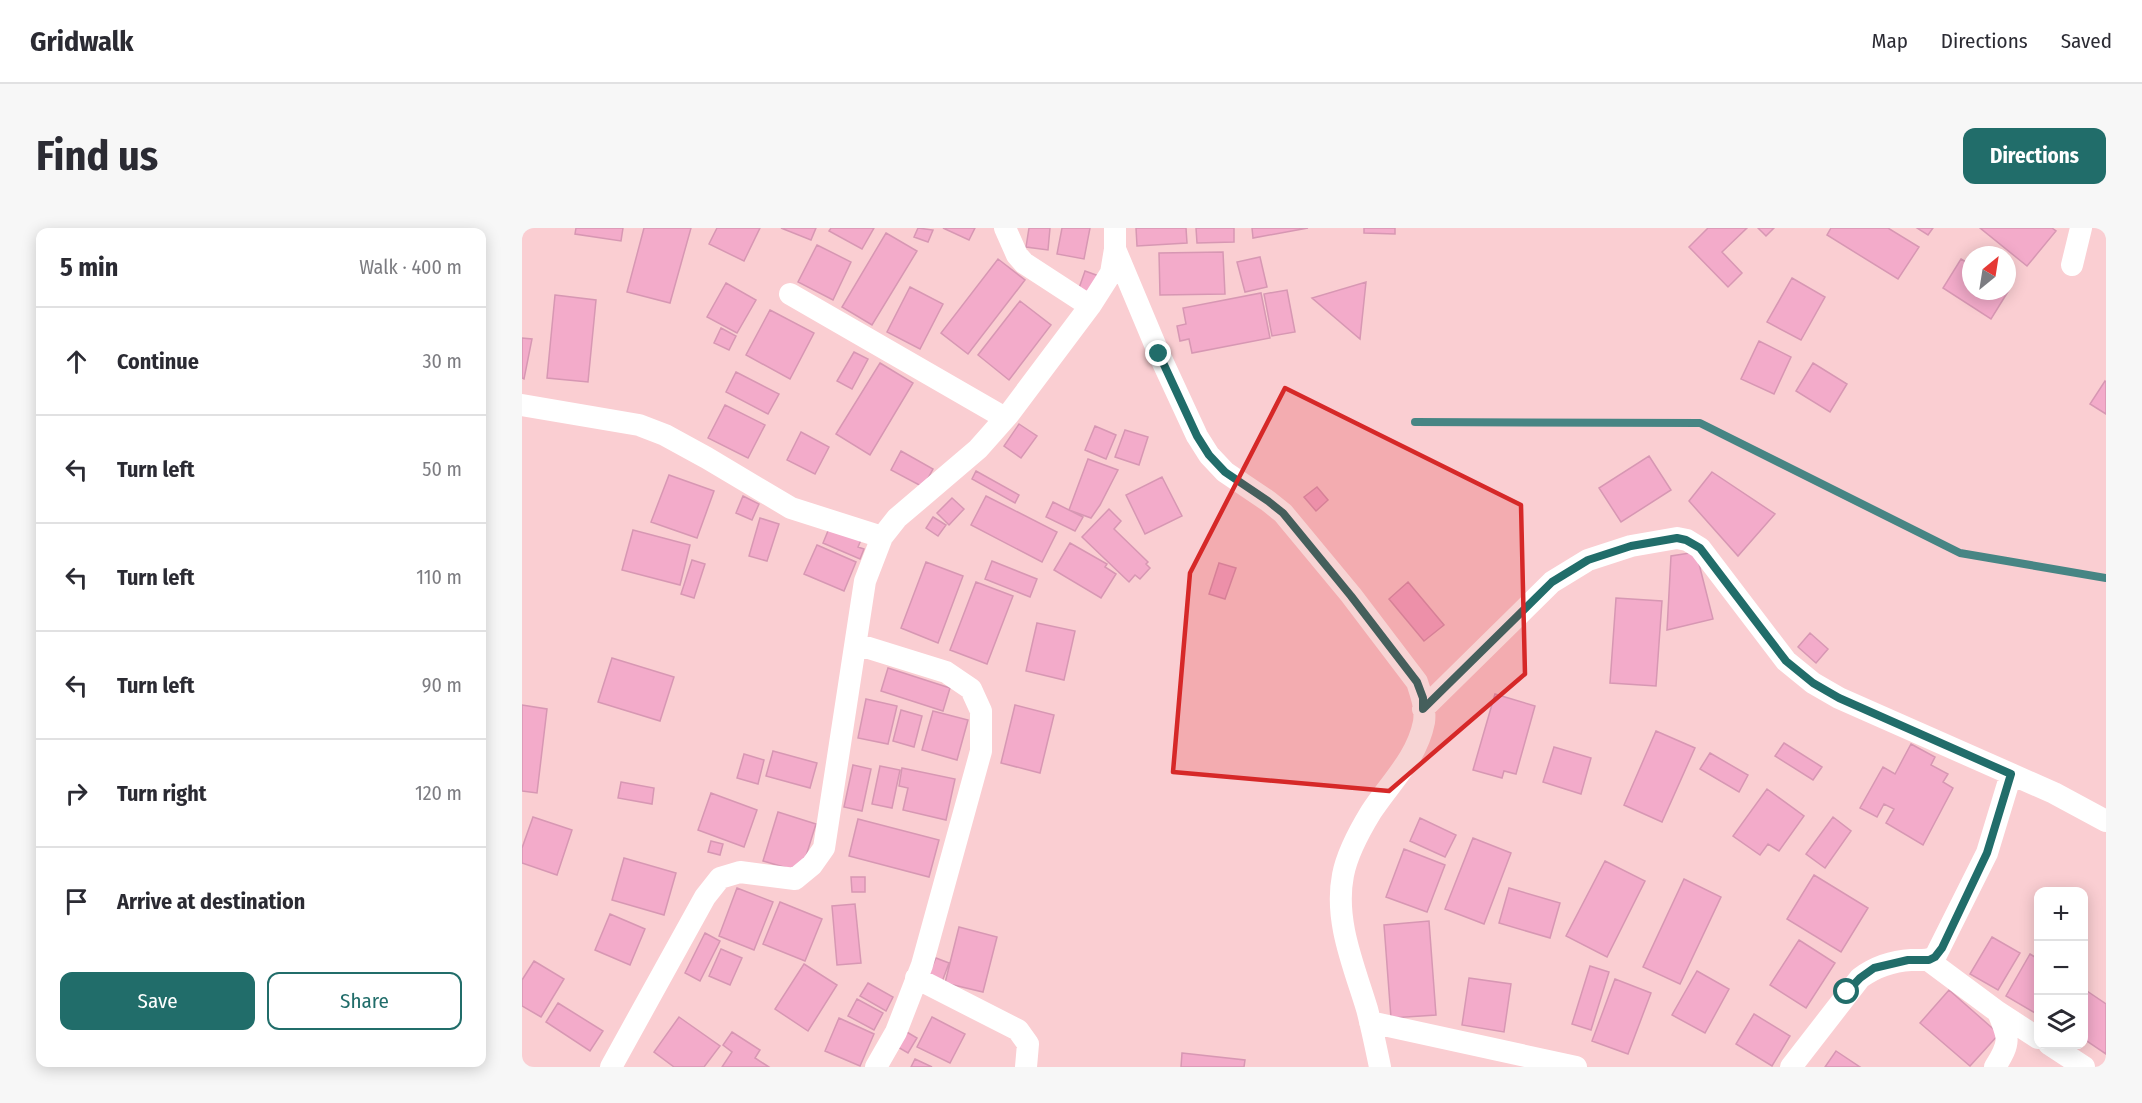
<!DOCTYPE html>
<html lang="en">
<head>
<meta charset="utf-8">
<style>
  :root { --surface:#fff; --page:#f7f7f7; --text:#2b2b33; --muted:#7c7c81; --line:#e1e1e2; --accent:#216d6a }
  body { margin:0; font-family:"Fira Sans Condensed",sans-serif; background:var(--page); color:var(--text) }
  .controls { position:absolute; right:18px; bottom:18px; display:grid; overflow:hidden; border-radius:12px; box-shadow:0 3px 15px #0003 }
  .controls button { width:54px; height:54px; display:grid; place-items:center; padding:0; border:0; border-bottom:2px solid var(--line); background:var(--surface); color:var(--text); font:30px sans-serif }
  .compass { position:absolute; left:1440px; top:18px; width:54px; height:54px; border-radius:50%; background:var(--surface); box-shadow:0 3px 15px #0003; rotate:30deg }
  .stop { position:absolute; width:18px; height:18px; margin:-14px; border:4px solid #216d6a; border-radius:50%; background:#fff }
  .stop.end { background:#216d6a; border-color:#fff; box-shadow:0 2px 6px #0008 }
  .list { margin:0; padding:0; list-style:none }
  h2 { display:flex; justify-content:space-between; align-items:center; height:78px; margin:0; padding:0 24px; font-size:26px }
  h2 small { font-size:20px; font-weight:400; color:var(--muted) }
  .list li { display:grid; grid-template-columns:39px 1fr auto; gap:18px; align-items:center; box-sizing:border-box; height:108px; padding:0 24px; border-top:2px solid var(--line) }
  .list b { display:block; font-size:22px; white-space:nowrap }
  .list em { font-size:20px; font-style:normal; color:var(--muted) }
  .actions { display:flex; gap:12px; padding:18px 24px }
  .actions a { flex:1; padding:14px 0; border:2px solid var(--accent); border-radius:12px; text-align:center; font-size:21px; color:var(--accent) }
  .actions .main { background:var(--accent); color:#fff }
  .icon { flex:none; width:33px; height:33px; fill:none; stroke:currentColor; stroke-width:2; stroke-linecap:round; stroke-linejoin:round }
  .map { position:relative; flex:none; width:1584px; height:839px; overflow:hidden; border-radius:12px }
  header { display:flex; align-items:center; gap:36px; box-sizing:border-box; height:84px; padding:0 30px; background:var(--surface); border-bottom:2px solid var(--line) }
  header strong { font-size:28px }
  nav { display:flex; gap:33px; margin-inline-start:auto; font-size:21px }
  .intro { display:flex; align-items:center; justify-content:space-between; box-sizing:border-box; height:144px; padding:0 36px }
  h1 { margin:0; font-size:42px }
  .button { padding:15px 27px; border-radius:12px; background:var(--accent); color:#fff; font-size:21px; font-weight:700 }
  main { display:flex; gap:36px; padding:0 36px }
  aside { flex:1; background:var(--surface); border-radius:12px; box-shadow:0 3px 15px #0003 }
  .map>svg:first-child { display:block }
</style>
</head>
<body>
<header>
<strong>Gridwalk</strong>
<nav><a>Map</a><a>Directions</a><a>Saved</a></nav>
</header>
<div class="intro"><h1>Find us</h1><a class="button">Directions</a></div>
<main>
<aside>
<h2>5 min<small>Walk · 400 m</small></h2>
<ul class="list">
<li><svg class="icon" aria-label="ahead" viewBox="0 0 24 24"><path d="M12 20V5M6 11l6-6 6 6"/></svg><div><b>Continue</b></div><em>30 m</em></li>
<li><svg class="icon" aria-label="left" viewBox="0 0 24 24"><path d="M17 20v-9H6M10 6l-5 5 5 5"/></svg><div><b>Turn left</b></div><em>50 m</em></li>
<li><svg class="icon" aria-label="left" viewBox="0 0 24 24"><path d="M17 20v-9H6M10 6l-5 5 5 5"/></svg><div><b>Turn left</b></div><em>110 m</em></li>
<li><svg class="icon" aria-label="left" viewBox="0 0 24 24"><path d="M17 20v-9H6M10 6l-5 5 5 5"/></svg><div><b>Turn left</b></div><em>90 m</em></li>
<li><svg class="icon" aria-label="right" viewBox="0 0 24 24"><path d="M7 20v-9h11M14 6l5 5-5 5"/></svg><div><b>Turn right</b></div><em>120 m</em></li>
<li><svg class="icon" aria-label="arrive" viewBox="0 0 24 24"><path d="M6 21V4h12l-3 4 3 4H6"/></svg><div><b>Arrive at destination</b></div></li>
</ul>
<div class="actions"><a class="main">Save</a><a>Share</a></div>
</aside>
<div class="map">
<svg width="1584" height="839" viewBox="0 0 1584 839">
  <rect width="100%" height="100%" fill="#faced2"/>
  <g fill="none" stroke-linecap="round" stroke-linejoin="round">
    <path stroke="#478584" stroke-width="8" d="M893,194L1178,195L1438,325L1584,350"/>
  </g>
  <path fill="#f3abca" stroke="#d797b3" stroke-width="1.5" d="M54,0H101L99,13L53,6Z
    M122,0H169L148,75L105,64Z
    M195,0H238L222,33L187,16Z
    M259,0H294L289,12Z
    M309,0H352L340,21L307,3Z
    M396,0L411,2L406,14L392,9Z
    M421,0H453L447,12Z
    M507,0H528L526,22L504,19Z
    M540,0H568L562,31L535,26Z
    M614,0H664L665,15L615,18Z
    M674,0H712V14L675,15Z
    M730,0H786L731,10Z
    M842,0H873V6L842,5Z
    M1186,0H1225L1200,24L1220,45L1206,59L1167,19Z
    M1236,0H1252L1244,8Z
    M1309,0H1366L1397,19L1376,51L1305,7Z
    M1395,0H1411L1406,7Z
    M1458,0H1530L1534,3L1505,38Z
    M364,5L395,23L350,97L320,79Z
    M295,17L329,34L311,72L276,54Z
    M701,24L703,66L638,67L637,25Z
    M738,29L745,59L723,64L715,34Z
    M476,31L503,52L446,126L419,105Z
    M1439,31L1449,37V63H1485V60L1487,62L1469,91L1421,60Z
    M563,43L577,48L570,68L556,63Z
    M1270,50L1303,69L1279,112L1245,94Z
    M844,54L838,111L790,70Z
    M204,55L234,72L215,105L185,89Z
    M388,59L421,76L398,121L365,104Z
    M765,62L773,104L750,108L742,66Z
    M739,65L748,110L670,125L667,111L658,113L655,98L664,96L661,80Z
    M33,67L74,72L66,154L25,150Z
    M498,73L529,97L487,152L456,127Z
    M248,82L292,105L268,151L224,127Z
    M199,100L214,108L207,122L192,115Z
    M0,110L10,111L2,151L0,150Z
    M1237,113L1269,129L1252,166L1219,151Z
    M332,124L346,131L330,161L315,153Z
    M358,135L391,155L348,227L314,206Z
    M1291,135L1325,156L1308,184L1274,163Z
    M214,144L257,166L246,186L204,164Z
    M1583,153L1584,154V186L1568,176Z
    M203,177L243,197L226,230L186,210Z
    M497,196L515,208L499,230L482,218Z
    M573,198L594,207L584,231L563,222Z
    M603,202L626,209L617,237L593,229Z
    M279,204L307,219L293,246L265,232Z
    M379,223L411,241L401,259L369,242Z
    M1127,228L1149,262L1099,294L1077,260Z
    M566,231L596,242L578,277L569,290L547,282Z
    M454,243L497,267L493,275L450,251Z
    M1190,244L1253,286L1216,328L1167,273Z
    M147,247L192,263L175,310L129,294Z
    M640,249L660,288L623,306L604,267Z
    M795,259L806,272L794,283L782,269Z
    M221,268L237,276L230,292L214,285Z
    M464,268L535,304L520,334L449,297Z
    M430,270L442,281L427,297L415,285Z
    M531,274L561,289L553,303L524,289Z
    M587,281L599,293L592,301L626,334L624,336L628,340L618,351L613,347L607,354L560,309Z
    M411,289L424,297L416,308L404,300Z
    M238,290L257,296L245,333L227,328Z
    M308,298L339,312L336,319L342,321L338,331L301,315Z
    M111,302L168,317L158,357L100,342Z
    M548,315L585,336L583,339L594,346L579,370L532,342Z
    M295,317L334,334L322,363L282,346Z
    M1174,324L1191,391L1145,402L1149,328Z
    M170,332L183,336L172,370L159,366Z
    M470,333L515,351L508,369L463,351Z
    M404,334L441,348L416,415L379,400Z
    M697,335L714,340L703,371L687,366Z
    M454,354L491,368L465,436L428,422Z
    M886,354L922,397L902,413L867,371Z
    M1094,370L1140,373L1134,458L1088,455Z
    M515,395L553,403L542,452L504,443Z
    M1288,405L1306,421L1294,435L1276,419Z
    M90,430L152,449L138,493L76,474Z
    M366,440L428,460L421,483L359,463Z
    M973,466L1013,478L994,546L982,543L980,550L951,542Z
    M344,471L375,478L366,516L336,510Z
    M0,477L25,481L15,565L0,563Z
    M493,477L532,487L518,545L479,535Z
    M379,482L400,488L392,519L371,513Z
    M411,483L446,492L435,532L400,522Z
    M1134,503L1173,520L1140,594L1102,577Z
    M1262,515L1300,539L1291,552L1253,528Z
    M1389,516L1413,529L1409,537L1426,546L1421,554L1431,560L1401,617L1364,595L1372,581L1362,576L1355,589L1338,580L1361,539L1373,546Z
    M1032,519L1069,530L1059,566L1021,554Z
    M251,523L295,535L288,560L244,548Z
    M1188,525L1226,547L1217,564L1178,541Z
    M222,526L242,532L236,556L215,550Z
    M331,537L349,541L340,583L322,579Z
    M358,538L378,542L370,580L350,576Z
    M380,540L433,551L424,592L381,582L386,560L377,558Z
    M99,554L132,560L130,576L96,570Z
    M1245,561L1282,588L1257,623L1246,616L1238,627L1211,608Z
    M189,565L235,582L222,619L176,602Z
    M256,584L294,596L279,644L241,633Z
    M11,589L50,602L35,647L0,635V620Z
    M1311,589L1329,603L1303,640L1284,626Z
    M898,590L934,607L923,629L888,613Z
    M336,591L417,612L407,649L327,628Z
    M951,610L989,625L962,696L923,681Z
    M189,613L201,616L198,627L186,624Z
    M882,621L923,637L905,684L864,669Z
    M102,630L154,645L142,687L90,672Z
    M1083,633L1123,653L1085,729L1044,708Z
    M1292,647L1346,680L1319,724L1265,691Z
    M329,649H343V664H330Z
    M1162,651L1199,669L1158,756L1121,739Z
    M215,660L251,674L232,722L197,708Z
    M987,660L1038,675L1028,710L977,695Z
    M258,674L300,691L283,733L241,716Z
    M333,676L339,735L315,737L310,678Z
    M88,686L123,701L108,737L73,722Z
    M907,693L914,787L869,790L862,697Z
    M437,699L475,709L461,764L423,755Z
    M183,705L198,713L178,753L163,745Z
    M1470,709L1498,725L1476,762L1448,746Z
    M1277,712L1313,735L1284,780L1248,757Z
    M199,721L220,730L208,757L187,748Z
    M1508,726L1516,731V779L1513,785L1484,768Z
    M414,730L427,735L420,754L406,748Z
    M12,733L42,751L19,789L0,778V752Z
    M282,736L315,757L286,803L253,781Z
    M1068,738L1087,744L1069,802L1050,796Z
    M1175,743L1207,761L1183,805L1150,787Z
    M947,750L989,756L982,804L940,797Z
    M1093,751L1129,765L1106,826L1070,813Z
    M346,755L371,769L364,783L338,768Z
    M1562,761L1584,776V826L1562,811Z
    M1427,762L1477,806L1448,838L1398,795Z
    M335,771L361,785L352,802L326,788Z
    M36,775L81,803L68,823L24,794Z
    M1232,786L1268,808L1250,838L1214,816Z
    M157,789L198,818L182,839H152L132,824Z
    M410,789L443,806L428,835L395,819Z
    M317,790L352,806L338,838L303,823Z
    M383,803L395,810L386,825L374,818Z
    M210,804L238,822L233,830L247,839H200L210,824L201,817Z
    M1314,823L1338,839H1303Z
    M660,825L723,832L722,839H659Z
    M393,831L410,839H389Z"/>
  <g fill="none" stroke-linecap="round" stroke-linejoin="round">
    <path stroke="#fff" stroke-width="22" d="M483,0L495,27L502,35L568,78
      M593,21L637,126L675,208L687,227L703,244L746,273L761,285L829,367L895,454C899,466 904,480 902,494C895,530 868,555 849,584C838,602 825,626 821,647C812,693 832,738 845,781C850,800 854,820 858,839
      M1550,37L1559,0
      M268,66L483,190
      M0,177L117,197L143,207L185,230L269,280L360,309
      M334,416L424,444L449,461L459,483V523L400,737L374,804L354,839
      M901,481L1030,354L1066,332L1109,318L1155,310L1165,312L1178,320L1264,433L1291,455L1317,470L1532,565L1584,593
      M1406,732L1476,784L1516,810
      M394,750L496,802L506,816L504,839
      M848,794L1054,839
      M1527,816L1562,839
      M89,839L183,669L198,650L218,644L273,651L290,637L302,620L343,353L360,309L375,290L456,221L487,186L568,78L589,45L593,21V0
      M1269,839L1338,750C1353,739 1371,733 1389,732C1398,732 1405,733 1413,729L1465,625L1489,546
      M1473,839C1489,814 1487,810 1476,784"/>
  </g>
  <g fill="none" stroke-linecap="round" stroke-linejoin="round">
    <path stroke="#216d6a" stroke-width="8" d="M637,126L675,208L687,227L703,244L746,273L761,285L829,368L895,454L901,470V481L1030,354L1066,332L1109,318L1155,310L1164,312L1178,320L1264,433L1291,455L1317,470L1489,546L1465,625L1420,720L1413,729L1407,732H1386L1352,740L1338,750L1325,764"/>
  </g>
  <path fill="#d62828" fill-opacity="0.2" stroke="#d62828" stroke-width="4.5" stroke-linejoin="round" d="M763,160L999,277L1003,446L867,563L651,544L668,345Z"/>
</svg>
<div class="controls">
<button>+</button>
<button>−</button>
<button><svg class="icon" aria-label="layers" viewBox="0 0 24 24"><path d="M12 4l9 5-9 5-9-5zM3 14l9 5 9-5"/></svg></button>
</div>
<svg class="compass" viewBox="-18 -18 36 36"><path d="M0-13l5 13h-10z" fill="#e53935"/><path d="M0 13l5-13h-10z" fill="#7c7c81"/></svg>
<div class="stop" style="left:1325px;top:764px"></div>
<div class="stop end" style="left:637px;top:126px"></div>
</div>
</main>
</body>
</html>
